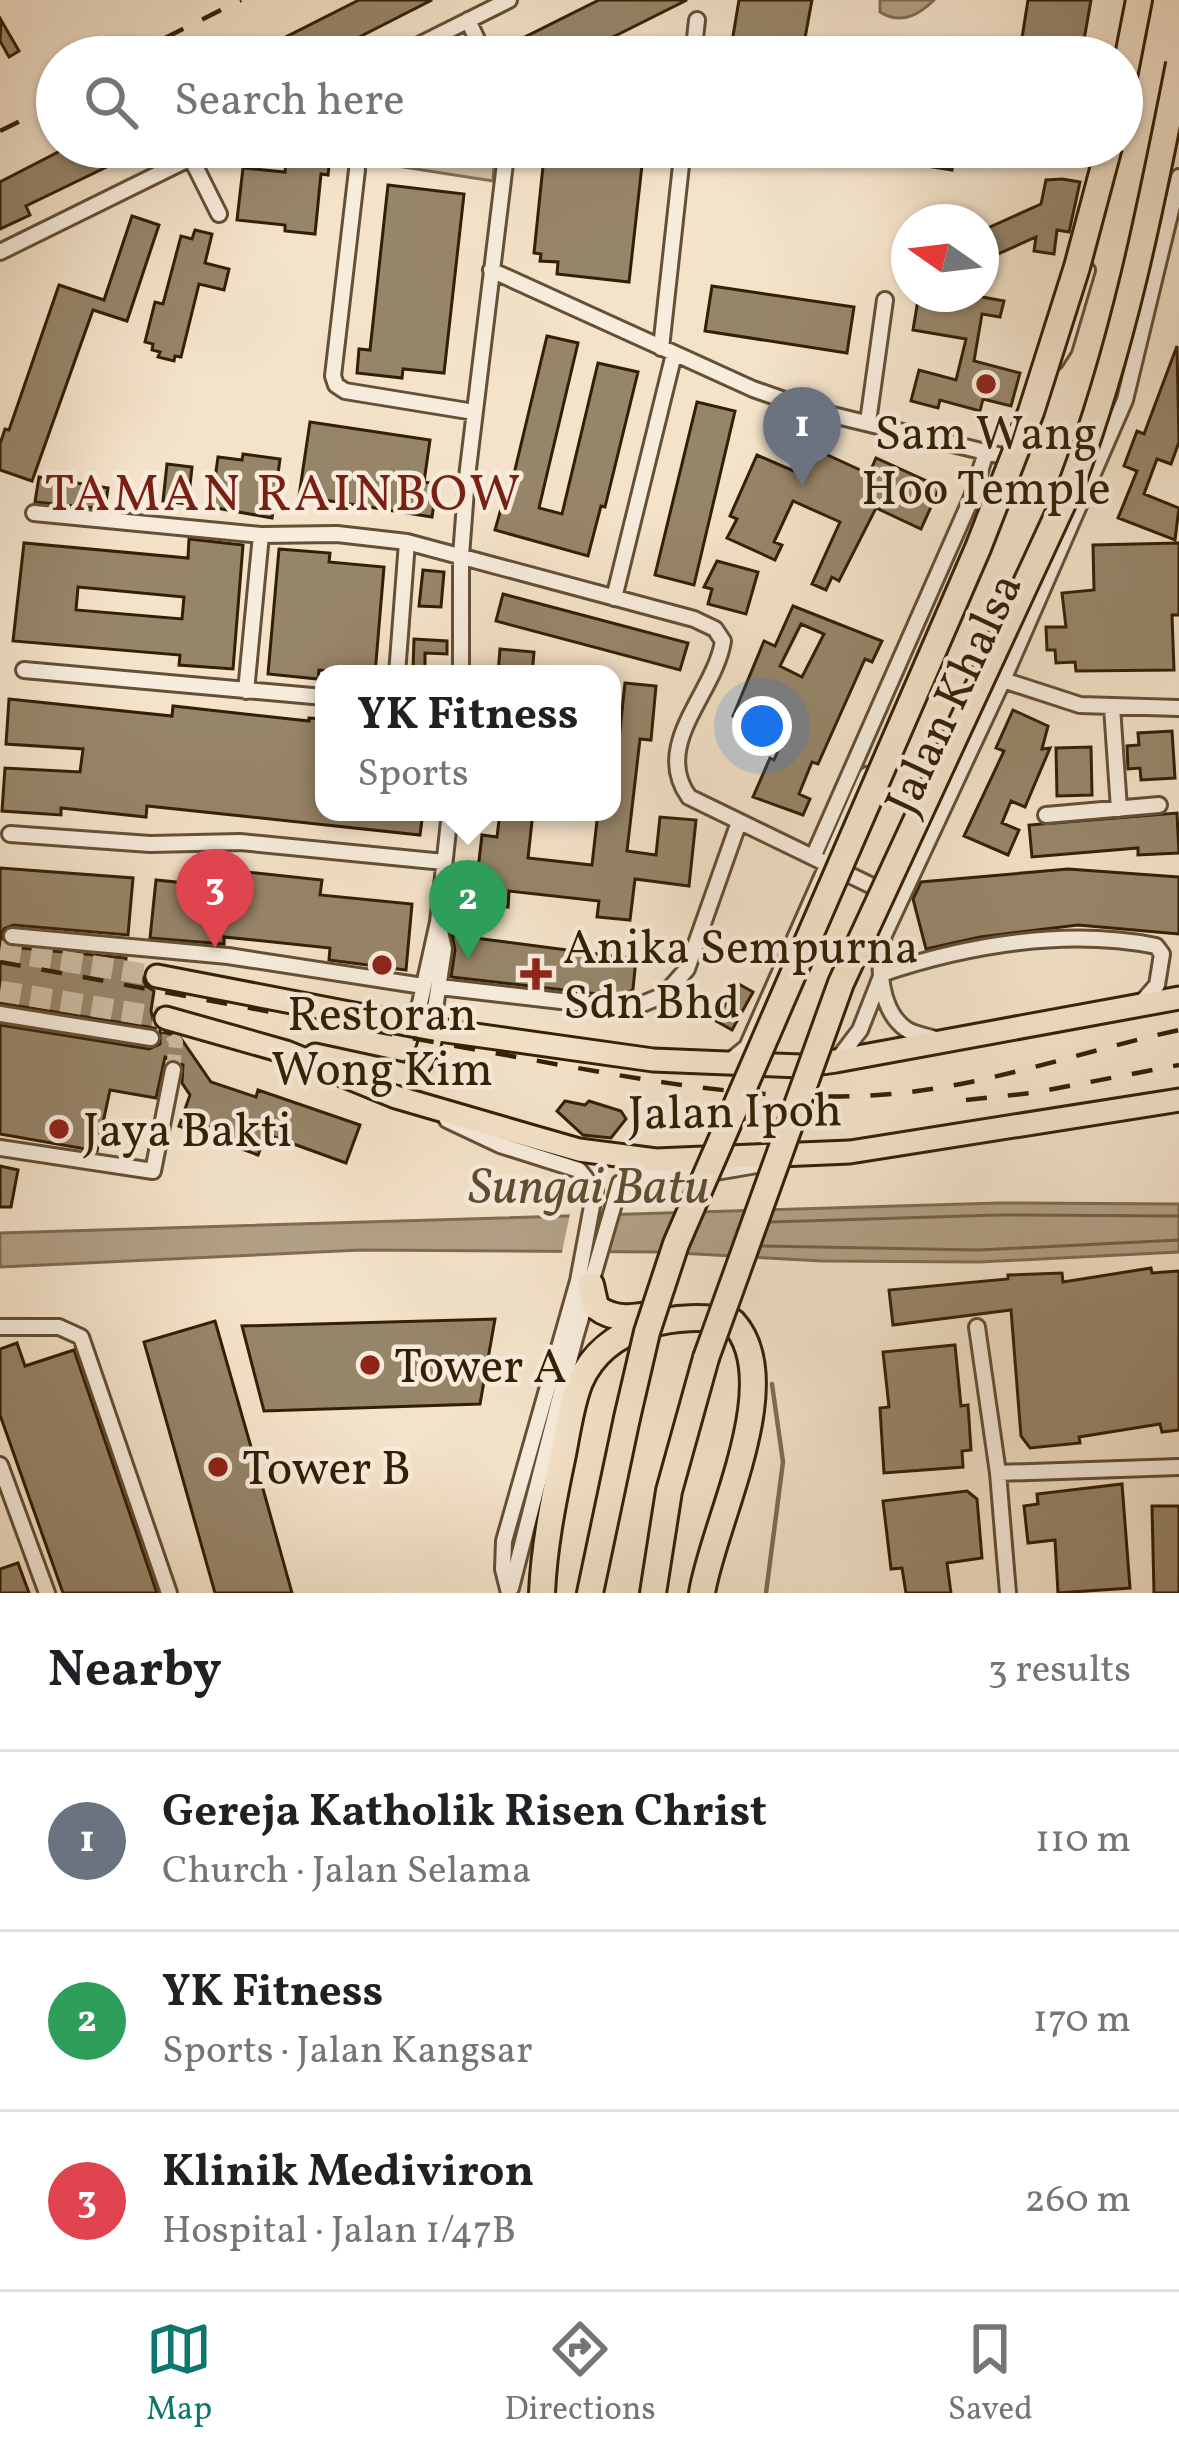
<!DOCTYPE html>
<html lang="en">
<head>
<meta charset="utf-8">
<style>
  :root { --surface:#fff; --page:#f2f2f2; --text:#202124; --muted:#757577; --line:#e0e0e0; --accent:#0f766e }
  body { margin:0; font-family:Vollkorn,serif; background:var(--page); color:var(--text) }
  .compass { position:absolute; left:891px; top:204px; width:108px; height:108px; border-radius:50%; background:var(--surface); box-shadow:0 3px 9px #0004; rotate:284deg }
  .you { position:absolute; left:762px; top:726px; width:42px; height:42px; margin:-30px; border:9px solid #fff; border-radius:50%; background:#1a73e8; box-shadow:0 0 0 18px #1a73e833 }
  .badge { display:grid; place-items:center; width:78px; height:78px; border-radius:50%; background:var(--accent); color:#fff; font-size:39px; font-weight:700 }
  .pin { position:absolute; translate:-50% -99px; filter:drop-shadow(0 3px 6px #0008) }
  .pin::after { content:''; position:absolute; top:63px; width:42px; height:36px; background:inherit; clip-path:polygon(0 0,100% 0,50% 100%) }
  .popup { position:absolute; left:315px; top:665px; width:306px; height:156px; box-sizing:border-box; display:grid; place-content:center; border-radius:24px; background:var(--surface); filter:drop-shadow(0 3px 9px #0005); font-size:39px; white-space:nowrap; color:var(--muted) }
  .popup b { font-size:45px; color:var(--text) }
  .popup::after { content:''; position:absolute; left:50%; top:100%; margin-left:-24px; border:24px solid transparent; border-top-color:var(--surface) }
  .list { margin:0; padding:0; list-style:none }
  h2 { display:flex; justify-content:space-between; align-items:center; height:156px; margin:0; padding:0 48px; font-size:51px }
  h2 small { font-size:39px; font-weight:400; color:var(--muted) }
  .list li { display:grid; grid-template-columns:78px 1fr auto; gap:36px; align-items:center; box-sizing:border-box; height:180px; padding:0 48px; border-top:3px solid var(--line) }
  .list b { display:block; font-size:45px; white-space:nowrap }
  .list p { margin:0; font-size:39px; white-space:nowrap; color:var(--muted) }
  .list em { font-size:39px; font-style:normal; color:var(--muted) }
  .icon { flex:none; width:66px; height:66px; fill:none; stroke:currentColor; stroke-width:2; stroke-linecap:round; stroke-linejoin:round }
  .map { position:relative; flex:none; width:1179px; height:1593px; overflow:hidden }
  .search { position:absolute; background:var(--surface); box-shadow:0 3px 9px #0004; left:36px; right:36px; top:36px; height:132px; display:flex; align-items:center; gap:30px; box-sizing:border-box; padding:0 42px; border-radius:66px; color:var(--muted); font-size:45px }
  .sheet { height:696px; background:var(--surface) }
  nav { display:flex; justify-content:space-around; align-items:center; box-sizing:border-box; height:168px; border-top:3px solid var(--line); background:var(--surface); font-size:33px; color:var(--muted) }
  nav a { display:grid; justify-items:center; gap:6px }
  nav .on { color:var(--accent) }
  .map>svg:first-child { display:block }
</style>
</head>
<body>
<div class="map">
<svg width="1179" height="1593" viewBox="0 0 1179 1593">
  <rect width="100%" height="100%" fill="#f4e3ca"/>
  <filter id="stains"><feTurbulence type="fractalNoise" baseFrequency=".00167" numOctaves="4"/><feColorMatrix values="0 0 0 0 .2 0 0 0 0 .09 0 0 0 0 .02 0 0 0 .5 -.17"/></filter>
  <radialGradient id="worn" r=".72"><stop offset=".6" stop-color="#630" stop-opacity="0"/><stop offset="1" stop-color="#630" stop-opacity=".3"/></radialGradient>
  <path fill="#d3c2a8" stroke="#837056" stroke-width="3" d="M352,147H495L493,181L358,160Z"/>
  <path fill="#b2a086" stroke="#7f6c52" stroke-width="3" d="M880,0H934C918,16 900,25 880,12Z
    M999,1203L1179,1204V1252L980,1262L822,1261L660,1252L361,1250L0,1267V1233Z"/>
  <path fill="#f4e3ca" d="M616,1208L603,1257H561L571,1209Z"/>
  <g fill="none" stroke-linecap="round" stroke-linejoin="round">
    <path stroke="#726044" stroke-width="3" d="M771,1222L999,1215L1179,1216
      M762,1246L979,1250L1179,1240"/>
    <path stroke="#7f6c52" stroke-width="4.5" d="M766,1593L783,1462L772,1384"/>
  </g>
  <path fill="#97856a" stroke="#331f03" stroke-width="3" fill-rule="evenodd" d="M359,0H432L320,57H246Z
    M599,0H687L573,57H523L515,42Z
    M739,0H812L802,54L732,42Z
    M1028,0H1091L1081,57H1019Z
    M1,20L19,51L9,57L0,41Z
    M68,147H148L26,206L30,215L0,229V182Z
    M288,147H331L328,175L321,174L315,234L285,231V225L237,220L243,168L285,172Z
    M545,147H644L629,282L557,274L558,262L540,261L541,254L534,253Z
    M851,147H955L952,170L851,154Z
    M1062,179L1080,182L1069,232L1057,230L1054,254L1034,251L1036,237L989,258L981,231L1041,204L1046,180Z
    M388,185L464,194L444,373L403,369L402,378L357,373L359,349L370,350Z
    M132,216L159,225L127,321L93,310L32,481L0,470V444L5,429L9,430L59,285L104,300Z
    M195,230L212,234L205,263L229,269L224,290L199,284L181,357L175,356L174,361L158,357L160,352L152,350L153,344L145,342L155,302L163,304L181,236L192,239Z
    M712,286L854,307L847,353L705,331Z
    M919,294H966L1004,301L1000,317L982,314L974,361L1020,373L1011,406L983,399L980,411L940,400L938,408L911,401L919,370L956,380L966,339L913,330Z
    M547,336L578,343L539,508L562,514L598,363L638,372L605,507L601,506L588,556L495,530L504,498L508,499Z
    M1177,346L1179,442L1171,464L1157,459L1144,494L1179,508L1175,540L1118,518L1137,471L1124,466L1137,431L1144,434Z
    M697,402L735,411L694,585L655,575Z
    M310,422L430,440L424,482L437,484L432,517L299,496Z
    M808,446L869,474L876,458L940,487L921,529L876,508L839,581L832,577L826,590L812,584L840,522L793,501L774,542L782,545L775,560L727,538L737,519L730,516L757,455L796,472Z
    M243,454L280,459L272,518L211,507L218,457L242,460Z
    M167,464L192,467L188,504L163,501Z
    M39,477L108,488L105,509L35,502Z
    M189,539L243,545L233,669L179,665L180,655L13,641L24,543L188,558ZM78,587L184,597L182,619L76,610Z
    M1179,543V615H1172L1174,670L1076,671L1075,662L1056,663L1055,650H1047L1046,627H1066L1062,593L1094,590L1093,545Z
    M279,549L330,553L329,562L384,567L375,674L319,670L318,679L268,674Z
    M717,561L758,572L746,614L708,604L712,589L704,587Z
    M423,570L444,572L441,607L419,606Z
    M503,594L688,643L680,670L496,621Z
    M793,606L882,641L872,662L865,659L818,764L812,762L799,794L810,799L803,815L753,797L770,758L774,760L783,739L733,716L764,641L775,646ZM801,624L824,634L802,677L780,666Z
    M414,639L447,641V654L425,653V671L413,670Z
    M500,649L534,652L532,674H498Z
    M625,683L656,686L651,740L640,739L627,851L656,855L660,817L696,820L689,886L635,879L630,920L597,917L599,901L509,891L508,907L474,903L482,835L497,837L500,812H533L528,858L592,865L598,812H612V739H619Z
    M9,699L172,716L173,706L309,721V718L324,719V812H423L420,835L147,806L146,817L61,808V815L2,811L5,768L80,772L83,749L6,744Z
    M1013,710L1048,726L1042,749L1050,748L1025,807L1011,801L1002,823L1019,830L1008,855L964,836L1004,751L996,748Z
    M1172,731L1175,778L1141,780L1140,768L1128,769L1127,746L1139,745L1138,733Z
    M1091,747L1092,795L1057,796L1056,748Z
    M1177,813L1179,853L1138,855V848L1032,857L1029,825Z
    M0,868L133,878L128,935L13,925L4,929L1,936L11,947L126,958L125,974L142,976L146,986L154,991L151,1011L155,1028L0,1003Z
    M1068,869L1179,877V934L1078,925L980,937L926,949L913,899L921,882Z
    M246,872L322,880L320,895L412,904L406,970L329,960L330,948L224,937V944L150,938L156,880L244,889Z
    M452,935L636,959L633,989L624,997L451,977L455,950Z
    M737,983L753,992L732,1030L716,1021Z
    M0,1025L149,1049L160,1044V1031L180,1037L211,1082L256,1097L258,1090L360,1125L346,1163L266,1134L258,1155L179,1126L190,1095L182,1083L183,1065L165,1057L156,1098L110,1090L97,1151L0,1134Z
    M565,1101L585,1105L589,1101L621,1111L626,1119L611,1138L583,1135L557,1111Z
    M0,1166L18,1170L11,1207H0Z
    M1151,1268L1152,1273L1179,1271V1430L1162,1432L1160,1424L1079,1437L1080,1443L1030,1448L1021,1436L1011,1310L893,1325L889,1290L1008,1279V1275L1062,1273L1063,1282Z
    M495,1319L480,1404L264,1411L242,1326Z
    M215,1321L265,1496L292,1593H215L144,1342Z
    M17,1343L25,1366L74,1350L157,1593H63L0,1415V1349Z
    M955,1345L961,1406L968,1405L971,1450L962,1451L963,1467L884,1473L880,1408L889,1407L883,1352Z
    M1122,1484L1130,1588L1058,1593L1055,1540L1028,1543L1024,1506L1038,1504L1037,1494Z
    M967,1491L977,1499L982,1558L947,1563L951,1593H906L902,1568L891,1569L883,1501Z
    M1152,1506H1179V1593H1154Z
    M18,1563L29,1593H0V1569Z"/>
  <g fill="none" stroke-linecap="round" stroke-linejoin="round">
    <path stroke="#cdbca2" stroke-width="14" stroke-dasharray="14 7" stroke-linecap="butt" d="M161,1017L176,1042L173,1070"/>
    <path stroke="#cdbca2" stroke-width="21" stroke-dasharray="21 10" stroke-linecap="butt" d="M0,951L157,976
      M0,991L166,1018"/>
    <g stroke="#635035" stroke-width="20">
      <path id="minor" d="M468,20L485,57
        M395,57L509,0
        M693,57L697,20
        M191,158L219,214
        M357,170L333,376L336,385L345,391L474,412
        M0,252L213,147
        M491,270L753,389L816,411L1002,456
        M661,348L683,147
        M1055,362L1064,348L1087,270
        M868,422L885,300
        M34,513L261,535L337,534L407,542L694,619L715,629L723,641C715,693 651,745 689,797L899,899
        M614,598L674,354
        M24,670L324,697
        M397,674L407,542
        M461,674V556L467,477L507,147
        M1003,680L1080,705L1179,708
        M246,691L261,535
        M1112,707L1119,809
        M1046,815L1159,805
        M10,834L150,844L240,842L444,862
        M814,855L972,497L986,452
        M12,936L228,956L423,986
        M881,974C967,945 1066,928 1156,946L1162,954L1157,985L1142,1002
        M440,987L630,1009L664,995L687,969L739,822
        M0,1014L151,1038
        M415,1026L438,922L450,812
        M432,1029L444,949L439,927
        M935,1039C926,1036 913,1034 906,1029C879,1010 877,963 884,935L1003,680L1125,400L1179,177
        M838,1059L860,1030L880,979
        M730,1061L747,1047L867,775
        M447,1120L500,1145L579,1170L595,1190L578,1281L504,1541L503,1569L509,1593
        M0,1148L153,1171L173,1070
        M0,1327H59L81,1337L169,1593
        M977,1327L998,1473L1008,1593
        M0,1465L47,1593
        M998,1473L1179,1467
        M511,1588L575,1338L620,1183L638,1176L704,1174L757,1165"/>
    </g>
    <g stroke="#331f03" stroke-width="27">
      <path id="primary" d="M157,976L432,1029L653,1060L801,1066L836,1061L1179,998
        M166,1018L286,1052L396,1097L537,1138L579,1150L656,1160L850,1152L1179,1100
        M315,1055L407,1075C424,1063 430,1050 432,1029"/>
    </g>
    <g stroke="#331f03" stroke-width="30">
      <path id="motorway" d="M1122,87L1139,0
        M591,1285L596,1307C614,1321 635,1318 656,1313
        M542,1593C544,1549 552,1507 561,1464C567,1437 570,1407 580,1382C605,1324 679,1310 733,1322C788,1382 713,1523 702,1593
        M590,1593L627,1418
        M653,1593L669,1491L706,1358"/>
    </g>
    <use href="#minor" stroke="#f8eddd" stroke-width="14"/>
    <use href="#primary" stroke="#f4e3ca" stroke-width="21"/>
    <use href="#motorway" stroke="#f4e3ca" stroke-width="24"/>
    <path stroke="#331f03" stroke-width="4.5" stroke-dasharray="21 21" stroke-linecap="butt" d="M127,57L241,0
      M0,131L57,103
      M0,962C167,992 333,1024 500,1054C623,1076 752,1103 878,1095C983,1088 1078,1052 1179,1030
      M966,1100L1032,1093L1179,1065"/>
    <g stroke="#331f03" stroke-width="30" stroke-linecap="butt">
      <path id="motorway-bridge" d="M706,1358L841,983L1071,486C1123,348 1151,207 1179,64
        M627,1418L647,1332L676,1244L978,548L1031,412L1077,267L1109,147"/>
    </g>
    <use href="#motorway-bridge" stroke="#f4e3ca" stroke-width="24"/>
  </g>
  <g fill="#8f2418" stroke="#f8eddd" stroke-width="4.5">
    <circle cx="986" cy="384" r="12"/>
    <circle cx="382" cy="965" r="12"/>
    <path d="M530 956h12v12h12v12h-12v12h-12v-12h-12v-12h12z"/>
    <circle cx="59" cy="1129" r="12"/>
    <circle cx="370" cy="1365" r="12"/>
    <circle cx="218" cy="1467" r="12"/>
  </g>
  <g text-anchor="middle" stroke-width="9" stroke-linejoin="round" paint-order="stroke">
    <g font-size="48" fill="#331f03" stroke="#f8eddd" text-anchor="start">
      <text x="986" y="449" text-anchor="middle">Sam Wang<tspan x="986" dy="55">Hoo Temple</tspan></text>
      <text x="563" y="963">Anika Sempurna<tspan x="563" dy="55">Sdn Bhd</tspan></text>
      <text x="382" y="1030" text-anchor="middle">Restoran<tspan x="382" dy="55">Wong Kim</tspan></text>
      <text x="83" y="1146">Jaya Bakti</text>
      <text x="394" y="1382">Tower A</text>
      <text x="242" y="1484">Tower B</text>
    </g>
    <g font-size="48" fill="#331f03" stroke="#f8eddd">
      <text transform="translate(952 693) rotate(-65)" y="17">Jalan Khalsa</text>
      <text transform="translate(735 1110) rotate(-1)" y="17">Jalan Ipoh</text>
    </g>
    <g font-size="51" letter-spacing="3" fill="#7a1f14" stroke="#f8eddd">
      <text x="284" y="510">TAMAN RAINBOW</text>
    </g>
    <g font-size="51" font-style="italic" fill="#5f4c31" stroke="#f8eddd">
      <text x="589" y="1203">Sungai Batu</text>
    </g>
  </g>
  <rect width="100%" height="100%" filter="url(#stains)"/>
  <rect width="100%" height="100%" fill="url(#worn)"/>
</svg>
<svg class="compass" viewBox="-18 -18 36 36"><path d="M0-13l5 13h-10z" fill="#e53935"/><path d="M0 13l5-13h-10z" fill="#757577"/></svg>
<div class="you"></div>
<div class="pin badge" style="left:802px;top:486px;background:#6b7280">1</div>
<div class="pin badge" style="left:468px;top:959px;background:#2e9e5b">2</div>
<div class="popup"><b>YK Fitness</b>Sports</div>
<div class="pin badge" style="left:215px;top:948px;background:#e0444e">3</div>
<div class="search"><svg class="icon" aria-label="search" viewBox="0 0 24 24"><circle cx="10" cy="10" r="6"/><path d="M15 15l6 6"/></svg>Search here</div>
</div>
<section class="sheet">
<h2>Nearby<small>3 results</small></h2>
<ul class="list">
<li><span class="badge" style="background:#6b7280">1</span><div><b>Gereja Katholik Risen Christ</b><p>Church · Jalan Selama</p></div><em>110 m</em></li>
<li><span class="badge" style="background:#2e9e5b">2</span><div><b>YK Fitness</b><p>Sports · Jalan Kangsar</p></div><em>170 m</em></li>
<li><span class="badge" style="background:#e0444e">3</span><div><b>Klinik Mediviron</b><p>Hospital · Jalan 1/47B</p></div><em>260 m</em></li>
</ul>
</section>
<nav>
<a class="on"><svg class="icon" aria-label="map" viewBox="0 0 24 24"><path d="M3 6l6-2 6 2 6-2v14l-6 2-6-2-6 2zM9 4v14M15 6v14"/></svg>Map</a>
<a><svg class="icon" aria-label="directions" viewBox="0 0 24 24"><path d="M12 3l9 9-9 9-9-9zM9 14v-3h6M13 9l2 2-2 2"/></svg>Directions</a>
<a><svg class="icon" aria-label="saved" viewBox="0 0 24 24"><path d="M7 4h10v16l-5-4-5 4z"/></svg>Saved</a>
</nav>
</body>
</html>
